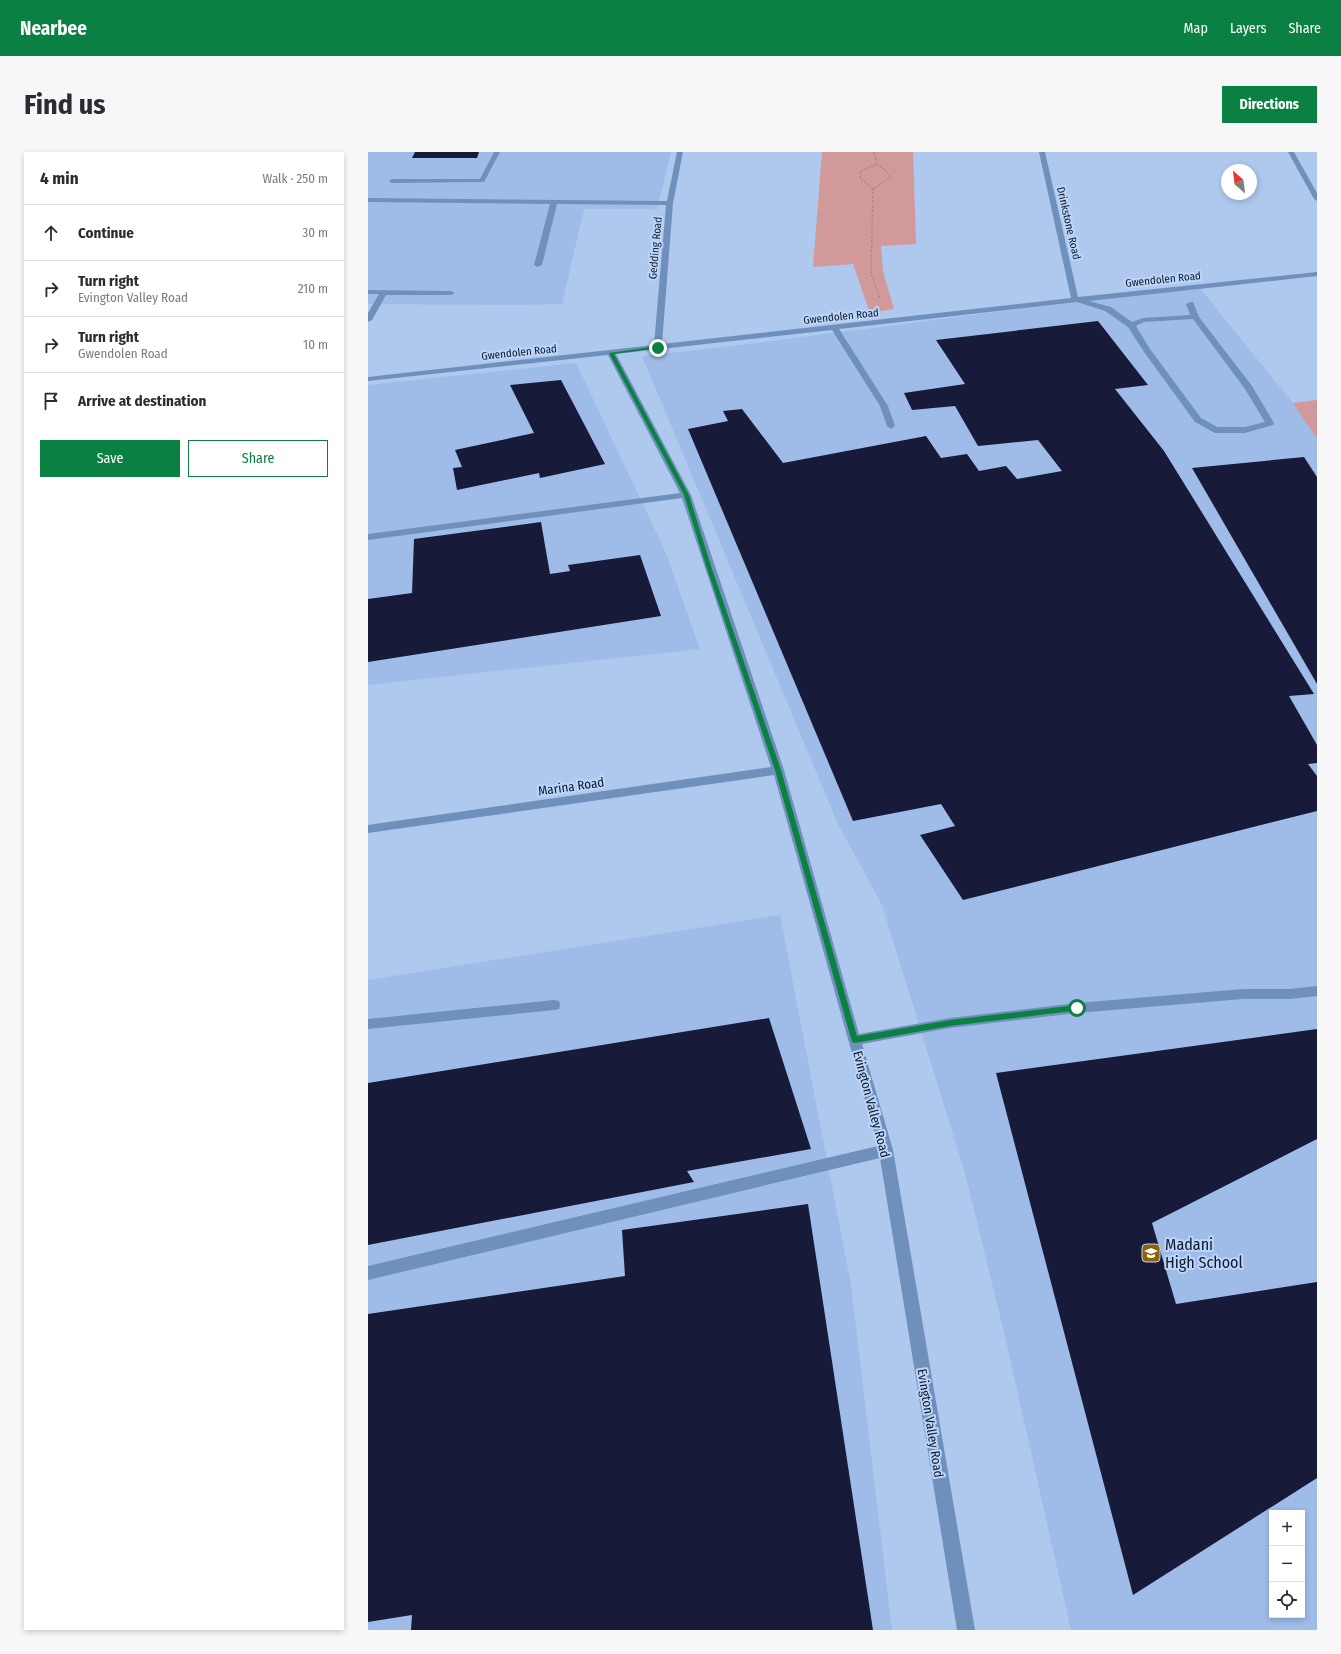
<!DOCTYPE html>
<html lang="en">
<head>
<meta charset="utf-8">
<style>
  :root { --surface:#fff; --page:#f7f7f7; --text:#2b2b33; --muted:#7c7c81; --line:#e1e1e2; --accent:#0b8043 }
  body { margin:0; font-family:"Fira Sans Condensed",sans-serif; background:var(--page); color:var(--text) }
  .controls { position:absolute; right:12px; bottom:12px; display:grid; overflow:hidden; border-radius:0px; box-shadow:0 2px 6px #0003 }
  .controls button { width:36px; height:36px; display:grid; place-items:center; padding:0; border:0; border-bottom:1px solid var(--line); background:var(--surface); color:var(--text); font:20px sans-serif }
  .compass { position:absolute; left:853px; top:12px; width:36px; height:36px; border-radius:50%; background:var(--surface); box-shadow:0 2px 6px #0003; rotate:332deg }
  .stop { position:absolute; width:12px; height:12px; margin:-9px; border:3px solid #0b8043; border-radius:50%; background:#fff }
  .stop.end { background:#0b8043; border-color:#fff; box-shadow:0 1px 4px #0008 }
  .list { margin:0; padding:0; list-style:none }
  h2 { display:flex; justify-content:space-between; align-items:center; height:52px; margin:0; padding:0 16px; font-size:17px }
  h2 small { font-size:13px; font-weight:400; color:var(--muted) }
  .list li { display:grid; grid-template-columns:26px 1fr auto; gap:12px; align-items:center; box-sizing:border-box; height:56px; padding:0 16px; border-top:1px solid var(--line) }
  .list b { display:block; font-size:15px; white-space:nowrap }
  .list p { margin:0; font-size:13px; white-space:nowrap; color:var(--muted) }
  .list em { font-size:13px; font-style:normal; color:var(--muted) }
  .actions { display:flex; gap:8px; padding:12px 16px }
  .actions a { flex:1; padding:9px 0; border:1px solid var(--accent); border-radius:0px; text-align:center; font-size:14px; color:var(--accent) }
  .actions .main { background:var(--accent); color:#fff }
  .icon { flex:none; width:22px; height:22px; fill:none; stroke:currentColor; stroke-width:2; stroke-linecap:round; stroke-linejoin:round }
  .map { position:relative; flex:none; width:949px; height:1478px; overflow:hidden; border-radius:0px }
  header { display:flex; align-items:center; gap:24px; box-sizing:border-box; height:56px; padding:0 20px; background:var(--accent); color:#fff }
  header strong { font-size:19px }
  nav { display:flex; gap:22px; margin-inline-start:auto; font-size:14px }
  .intro { display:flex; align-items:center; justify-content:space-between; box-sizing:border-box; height:96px; padding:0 24px }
  h1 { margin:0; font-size:28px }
  .button { padding:10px 18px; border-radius:0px; background:var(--accent); color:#fff; font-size:14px; font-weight:700 }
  main { display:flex; gap:24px; padding:0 24px }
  aside { flex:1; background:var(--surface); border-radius:0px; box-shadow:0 2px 6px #0003 }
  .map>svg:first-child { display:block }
</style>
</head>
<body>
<header>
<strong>Nearbee</strong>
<nav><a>Map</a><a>Layers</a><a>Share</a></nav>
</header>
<div class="intro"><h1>Find us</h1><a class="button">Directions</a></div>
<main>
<aside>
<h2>4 min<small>Walk · 250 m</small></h2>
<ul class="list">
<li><svg class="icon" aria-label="ahead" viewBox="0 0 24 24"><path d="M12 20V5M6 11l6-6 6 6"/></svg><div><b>Continue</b></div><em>30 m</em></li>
<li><svg class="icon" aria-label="right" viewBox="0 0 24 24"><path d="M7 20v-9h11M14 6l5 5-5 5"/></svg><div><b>Turn right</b><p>Evington Valley Road</p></div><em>210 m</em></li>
<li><svg class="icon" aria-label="right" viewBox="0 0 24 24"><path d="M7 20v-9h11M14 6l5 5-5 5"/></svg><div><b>Turn right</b><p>Gwendolen Road</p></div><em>10 m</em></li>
<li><svg class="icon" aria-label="arrive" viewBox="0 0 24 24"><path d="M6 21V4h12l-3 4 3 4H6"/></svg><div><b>Arrive at destination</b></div></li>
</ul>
<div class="actions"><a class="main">Save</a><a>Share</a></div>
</aside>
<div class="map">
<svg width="949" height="1478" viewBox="0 0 949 1478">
  <rect width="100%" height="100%" fill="#aec8ee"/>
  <path fill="#9ebce7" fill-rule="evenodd" d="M0,0H303L289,57H216L194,152L150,153L0,152Z
    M830,134L925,251L949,287V1478H703L636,1180L597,1021L514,753L470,672L274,204L357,195ZM904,1361H934V1463H904Z
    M208,211L297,399L332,497L0,533V233Z
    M412,763L483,1133L524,1478H0V828Z"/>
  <path fill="#d2999b" d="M454,0H545L548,92L513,94L515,119L526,157L502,161L485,112L445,115Z
    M949,248V287L925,251Z"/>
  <path fill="#171a39" d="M47,0H111L109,6H44Z
    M730,169L780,233L747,237L796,299L946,542L921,544L949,593V611L940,612L949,624V659L595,748L552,683L587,674L573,652L485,669L320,277L360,269L355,259L374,257L415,311L558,284L573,306L599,302L611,319L638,314L649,327L694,319L670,288L610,294L587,254L544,258L536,241L597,232L568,188Z
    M193,228L237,312L172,326L171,321L89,338L85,316L94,315L87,298L166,281L142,233Z
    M936,305L949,325V532L824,316Z
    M173,370L182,422L202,419L200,413L272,403L293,464L0,510V447L44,441L46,387Z
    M401,866L443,997L319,1019L326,1030L0,1093V931Z
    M949,877V987L784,1071L808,1152L949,1130V1326L765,1443L628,921Z
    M440,1052L505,1478H43L44,1463L0,1470V1162L257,1124L254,1078Z"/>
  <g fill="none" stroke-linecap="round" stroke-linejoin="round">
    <path stroke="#5a6c84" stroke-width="1.5" stroke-dasharray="0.5 2" stroke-linecap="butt" d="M506,0L509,12L493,19L492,26L505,37L503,121L512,146
      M505,37L522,26L517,18L509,12"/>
    <path fill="#7090bc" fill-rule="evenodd" d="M126,0H132L116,30L24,31L21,29L24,27H112Z
      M309,0H315L305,51L294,192L703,146L671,0H677L710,145L949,120V124L721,149L743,155L764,170L775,166L822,163L818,152L822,150H825L831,165L884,234L906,271L905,273L877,281H847L827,270L776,200L760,175L737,159L709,150L471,177L520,254L527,274L523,277L519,274L512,254L464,178L248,202L323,343L416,618L491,882L582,866L709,851L875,837H921L949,834V844L921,847H875L709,861L582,876L494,892L525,998L607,1478H589L512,1006L0,1128V1114L510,994L406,623L0,681V673L403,615L314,346L0,388V382L312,341L240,203L0,229V225L286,193L298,53L189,52L174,113L170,115L166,113L182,52L0,50V46L299,49ZM825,167L877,237L897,270L877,275H849L833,266L782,197L768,174L776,170Z
      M920,0H926L949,41V49L946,47Z
      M0,138L83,139L87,141L83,143H18L4,168L0,170V161L11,142H0Z
      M186,848L191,849L192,853L191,857L186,858L0,877V867Z"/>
  </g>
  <path fill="#0b8043" d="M290,194L291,196L246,202L321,343L343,414L413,618L489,884L582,868L709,853L713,856L712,858L582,874L487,891L484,890L407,618L338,414L316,343L241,201Z"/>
  <defs>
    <g id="school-square" transform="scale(1)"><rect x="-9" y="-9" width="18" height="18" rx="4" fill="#8e6208" stroke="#bbd5fb"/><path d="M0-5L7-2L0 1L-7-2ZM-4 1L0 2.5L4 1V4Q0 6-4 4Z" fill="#fff"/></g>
  </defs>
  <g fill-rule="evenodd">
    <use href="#school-square" x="783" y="1101"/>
  </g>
  <g text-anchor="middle" stroke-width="4" stroke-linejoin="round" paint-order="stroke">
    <g font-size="11" fill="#101a27" stroke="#bbd5fb">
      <text transform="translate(701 71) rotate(77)" y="4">Drinkstone Road</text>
      <text transform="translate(287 96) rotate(-85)" y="4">Gedding Road</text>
      <text transform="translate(795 127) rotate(-6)" y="4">Gwendolen Road</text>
      <text transform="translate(473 164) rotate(-6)" y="4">Gwendolen Road</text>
      <text transform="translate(151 200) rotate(-6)" y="4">Gwendolen Road</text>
    </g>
    <g font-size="13" fill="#101a27" stroke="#bbd5fb">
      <text transform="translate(203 634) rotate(-8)" y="5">Marina Road</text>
      <text transform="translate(504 952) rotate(75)" y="5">Evington Valley Road</text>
      <text transform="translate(563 1271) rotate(81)" y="5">Evington Valley Road</text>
    </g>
    <g font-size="16" fill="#101a27" stroke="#bbd5fb" text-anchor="start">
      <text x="797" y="1098">Madani<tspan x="797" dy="18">High School</tspan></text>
    </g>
  </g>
</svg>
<div class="controls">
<button>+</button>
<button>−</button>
<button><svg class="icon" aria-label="locate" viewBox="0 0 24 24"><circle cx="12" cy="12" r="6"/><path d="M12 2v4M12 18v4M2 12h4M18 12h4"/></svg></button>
</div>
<svg class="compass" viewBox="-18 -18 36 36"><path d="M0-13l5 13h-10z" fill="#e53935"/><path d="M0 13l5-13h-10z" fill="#7c7c81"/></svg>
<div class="stop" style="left:709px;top:856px"></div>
<div class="stop end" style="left:290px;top:196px"></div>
</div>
</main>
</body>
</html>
